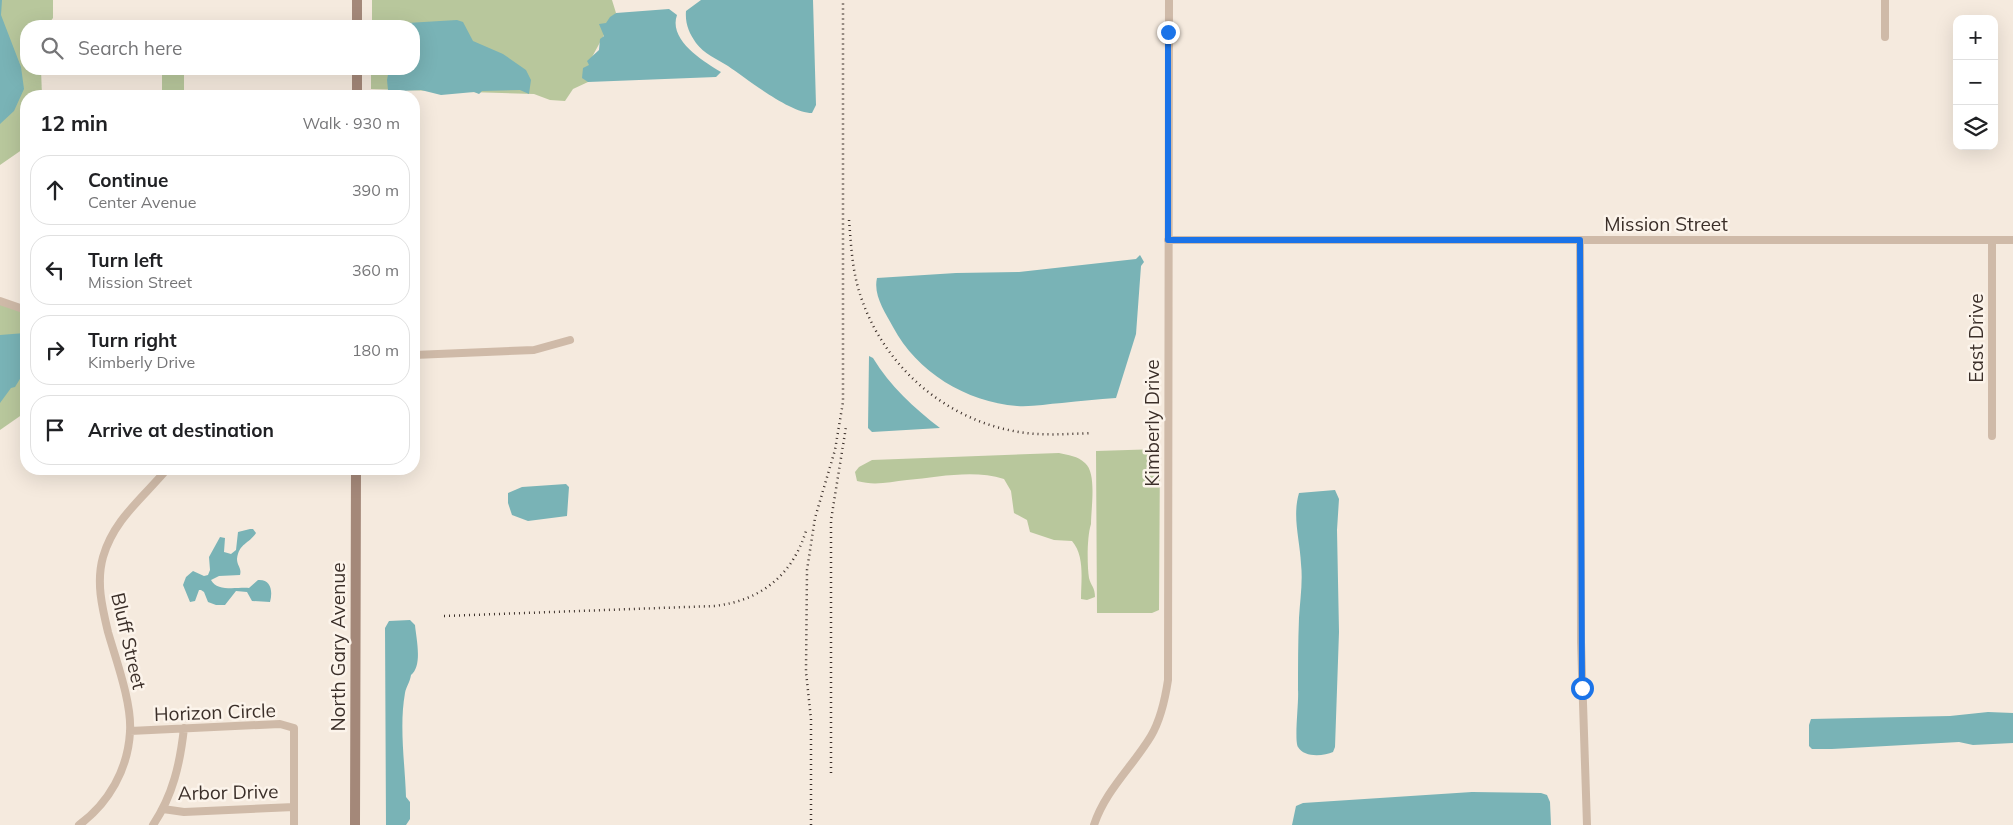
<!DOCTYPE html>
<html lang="en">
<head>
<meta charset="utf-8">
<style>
  :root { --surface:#fff; --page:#f6f6f6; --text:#202124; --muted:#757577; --line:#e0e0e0 }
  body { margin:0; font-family:Mulish,sans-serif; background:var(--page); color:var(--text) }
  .controls { position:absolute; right:15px; top:15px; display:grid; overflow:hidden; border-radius:10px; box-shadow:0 5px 20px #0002 }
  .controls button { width:45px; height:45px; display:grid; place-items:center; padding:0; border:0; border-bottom:1px solid var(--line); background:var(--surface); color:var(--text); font:25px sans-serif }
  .stop { position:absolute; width:15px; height:15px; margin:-11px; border:4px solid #1a73e8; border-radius:50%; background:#fff }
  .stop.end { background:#1a73e8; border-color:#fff; box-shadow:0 1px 5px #0008 }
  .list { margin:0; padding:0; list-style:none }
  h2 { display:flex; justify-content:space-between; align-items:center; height:65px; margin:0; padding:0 20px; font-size:21px }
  h2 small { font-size:16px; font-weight:400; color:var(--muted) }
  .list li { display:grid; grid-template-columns:32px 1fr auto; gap:15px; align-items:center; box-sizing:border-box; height:70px; margin:0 10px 10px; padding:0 10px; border:1px solid var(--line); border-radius:20px }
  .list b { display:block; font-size:19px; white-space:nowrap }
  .list p { margin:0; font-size:16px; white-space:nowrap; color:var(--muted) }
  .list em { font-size:16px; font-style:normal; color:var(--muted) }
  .icon { flex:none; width:28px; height:28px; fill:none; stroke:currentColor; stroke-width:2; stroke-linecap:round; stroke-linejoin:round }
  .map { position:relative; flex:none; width:2013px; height:825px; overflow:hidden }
  .search { position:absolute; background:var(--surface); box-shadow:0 5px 20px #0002; left:20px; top:20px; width:400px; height:55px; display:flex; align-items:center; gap:12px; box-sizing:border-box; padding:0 18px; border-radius:20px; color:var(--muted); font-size:19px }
  .panel { position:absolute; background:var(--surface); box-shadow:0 5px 20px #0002; left:20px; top:90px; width:400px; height:385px; border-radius:20px }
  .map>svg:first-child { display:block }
</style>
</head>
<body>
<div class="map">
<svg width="2013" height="825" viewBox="0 0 2013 825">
  <rect width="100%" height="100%" fill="#f5eade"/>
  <path fill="#b8c79c" d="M0,0H53V18L47,26H26V69H41L42,96H26V147L0,165Z
    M372,0H612L616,13L592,57L588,82L573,89L565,101L550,100L534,94L371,89V69H414V26H372Z
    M162,74H184V96H162Z
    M0,302L26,310V406L23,414L0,430Z
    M1160,449L1159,610L1152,613H1097L1096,451Z
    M1059,453C1068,455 1078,456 1085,463C1097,473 1091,508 1091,524C1087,536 1087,565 1089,578C1091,586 1095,587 1095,597L1087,600L1081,599C1081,580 1085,556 1072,541L1054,540L1030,532L1027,520L1014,513L1011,491L1004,479C974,469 938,477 907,480C889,482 875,486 857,481L855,472L859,467L872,460Z"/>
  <path fill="#79b3b6" d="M0,0H2L1,15L21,67L24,89L14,111L0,124Z
    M701,0H813L816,105L812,113C790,113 747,79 728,66C717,59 704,54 696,43C689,33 685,24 686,11Z
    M669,9L677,15C668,40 704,62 721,72L716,77L588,82L582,78L583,68L589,65L587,61L599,50L600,39L604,36L599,24L606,23L610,17L616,13Z
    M457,20L463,22L473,41L503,54L526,70L531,80L529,94L520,90L482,91L479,94L474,92L441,95L421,90L399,91L388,90L387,80L389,69H414V26H390V24Z
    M1140,255L1144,262L1141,266L1136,334L1116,398C1098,399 1080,401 1062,403C1047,404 1032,407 1017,406C966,402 917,372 893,327C885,312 873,295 877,278L956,273L1019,272L1136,259Z
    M25,333L26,369L15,387L11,388L0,403V335Z
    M869,356L873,358C890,386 914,408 940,428L872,432L868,428Z
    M566,484L569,487L567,516L528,521L512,515L508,503V493L522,487Z
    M1335,490L1339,499L1337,530L1339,632L1335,747L1333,752C1324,756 1304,758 1298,747C1294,740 1299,702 1298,690C1298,666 1298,642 1299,618C1300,600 1303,582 1301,564C1300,540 1292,517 1299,493Z
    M250,529H253L256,533C249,544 239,543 237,559C237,566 242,568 240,575L219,576L211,580C217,592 237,587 249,588L258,580C271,579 273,591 270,602L252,601L247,592L236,591L225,605H216L208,602L204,592L201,590H199L195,601L190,602L183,585L186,577L193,571L204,576L208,575L210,570L209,557L220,537L225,538L224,552L231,554L236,550L238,532Z
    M410,620L415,625C416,638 423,665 411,675C410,682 406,687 405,693C399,726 405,764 406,797L410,802V819L406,825H386L385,628L389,621Z
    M1988,712L2013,713V743L1973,745L1959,742L1832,749H1812L1809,746V725L1811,719L1950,716Z
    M1472,792L1541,793L1547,795L1550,802L1551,825H1292L1296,806L1303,803Z"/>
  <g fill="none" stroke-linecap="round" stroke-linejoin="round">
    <path stroke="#cfbaa8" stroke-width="8" d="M1885,37V0
      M1168,240H2013
      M1580,240L1581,642L1587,825
      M1992,240V436
      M0,301L26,310
      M414,355L534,350L570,340
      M130,731L280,724L294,728V825
      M163,809L184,812L294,807
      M79,825C109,803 128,769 130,732C132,703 116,660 108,632C102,607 96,582 103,557C114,519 143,498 167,469
      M153,825C173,795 180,764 184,728
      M1094,825C1105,791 1133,766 1151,736C1161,719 1165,700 1168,680L1169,0"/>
    <path stroke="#a48879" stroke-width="10" d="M357,26V0
      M357,96V69
      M355,825L356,469"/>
    <path stroke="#3b2f29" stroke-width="2.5" stroke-dasharray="1 4" stroke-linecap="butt" d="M849,220C851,244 852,268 859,291C881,364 944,420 1019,432C1043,436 1067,434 1092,433
      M444,616L714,606C760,601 792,576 806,531
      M831,773V520L846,427
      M811,825V719L806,672L807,570L815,518L835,450L843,402V0"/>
  </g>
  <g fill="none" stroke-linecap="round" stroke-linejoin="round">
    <path stroke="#1a73e8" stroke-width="6" d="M1168,32V240H1580L1582,688"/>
  </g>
  <g text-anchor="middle" stroke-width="5" stroke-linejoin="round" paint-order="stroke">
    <g font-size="19" fill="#3b2f29" stroke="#fcf4eb">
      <text x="1666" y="231">Mission Street</text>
      <text transform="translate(1976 338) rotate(-90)" y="7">East Drive</text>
      <text transform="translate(1152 423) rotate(-90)" y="7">Kimberly Drive</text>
      <text transform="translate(129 641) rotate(77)" y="7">Bluff Street</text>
      <text transform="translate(338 647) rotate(-90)" y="7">North Gary Avenue</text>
      <text transform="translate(215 712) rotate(-2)" y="7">Horizon Circle</text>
      <text transform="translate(228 792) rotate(-1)" y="7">Arbor Drive</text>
    </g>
  </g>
</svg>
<div class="controls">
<button>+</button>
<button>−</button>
<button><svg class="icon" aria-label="layers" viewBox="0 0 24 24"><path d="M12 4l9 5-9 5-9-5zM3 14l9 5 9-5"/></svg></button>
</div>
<div class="stop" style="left:1582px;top:688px"></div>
<div class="stop end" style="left:1168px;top:32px"></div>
<div class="search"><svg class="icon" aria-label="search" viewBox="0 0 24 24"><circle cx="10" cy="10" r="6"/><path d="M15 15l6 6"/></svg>Search here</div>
<section class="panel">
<h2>12 min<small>Walk · 930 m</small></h2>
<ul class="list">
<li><svg class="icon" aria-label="ahead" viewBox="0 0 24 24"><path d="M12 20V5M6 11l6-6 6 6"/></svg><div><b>Continue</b><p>Center Avenue</p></div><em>390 m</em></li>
<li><svg class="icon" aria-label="left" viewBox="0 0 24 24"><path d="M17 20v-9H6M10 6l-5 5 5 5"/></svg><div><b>Turn left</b><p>Mission Street</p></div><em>360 m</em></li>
<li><svg class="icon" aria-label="right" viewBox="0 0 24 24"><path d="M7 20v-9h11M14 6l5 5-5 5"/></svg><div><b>Turn right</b><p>Kimberly Drive</p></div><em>180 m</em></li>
<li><svg class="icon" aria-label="arrive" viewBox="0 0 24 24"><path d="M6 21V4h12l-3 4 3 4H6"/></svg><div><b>Arrive at destination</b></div></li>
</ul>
</section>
</div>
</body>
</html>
